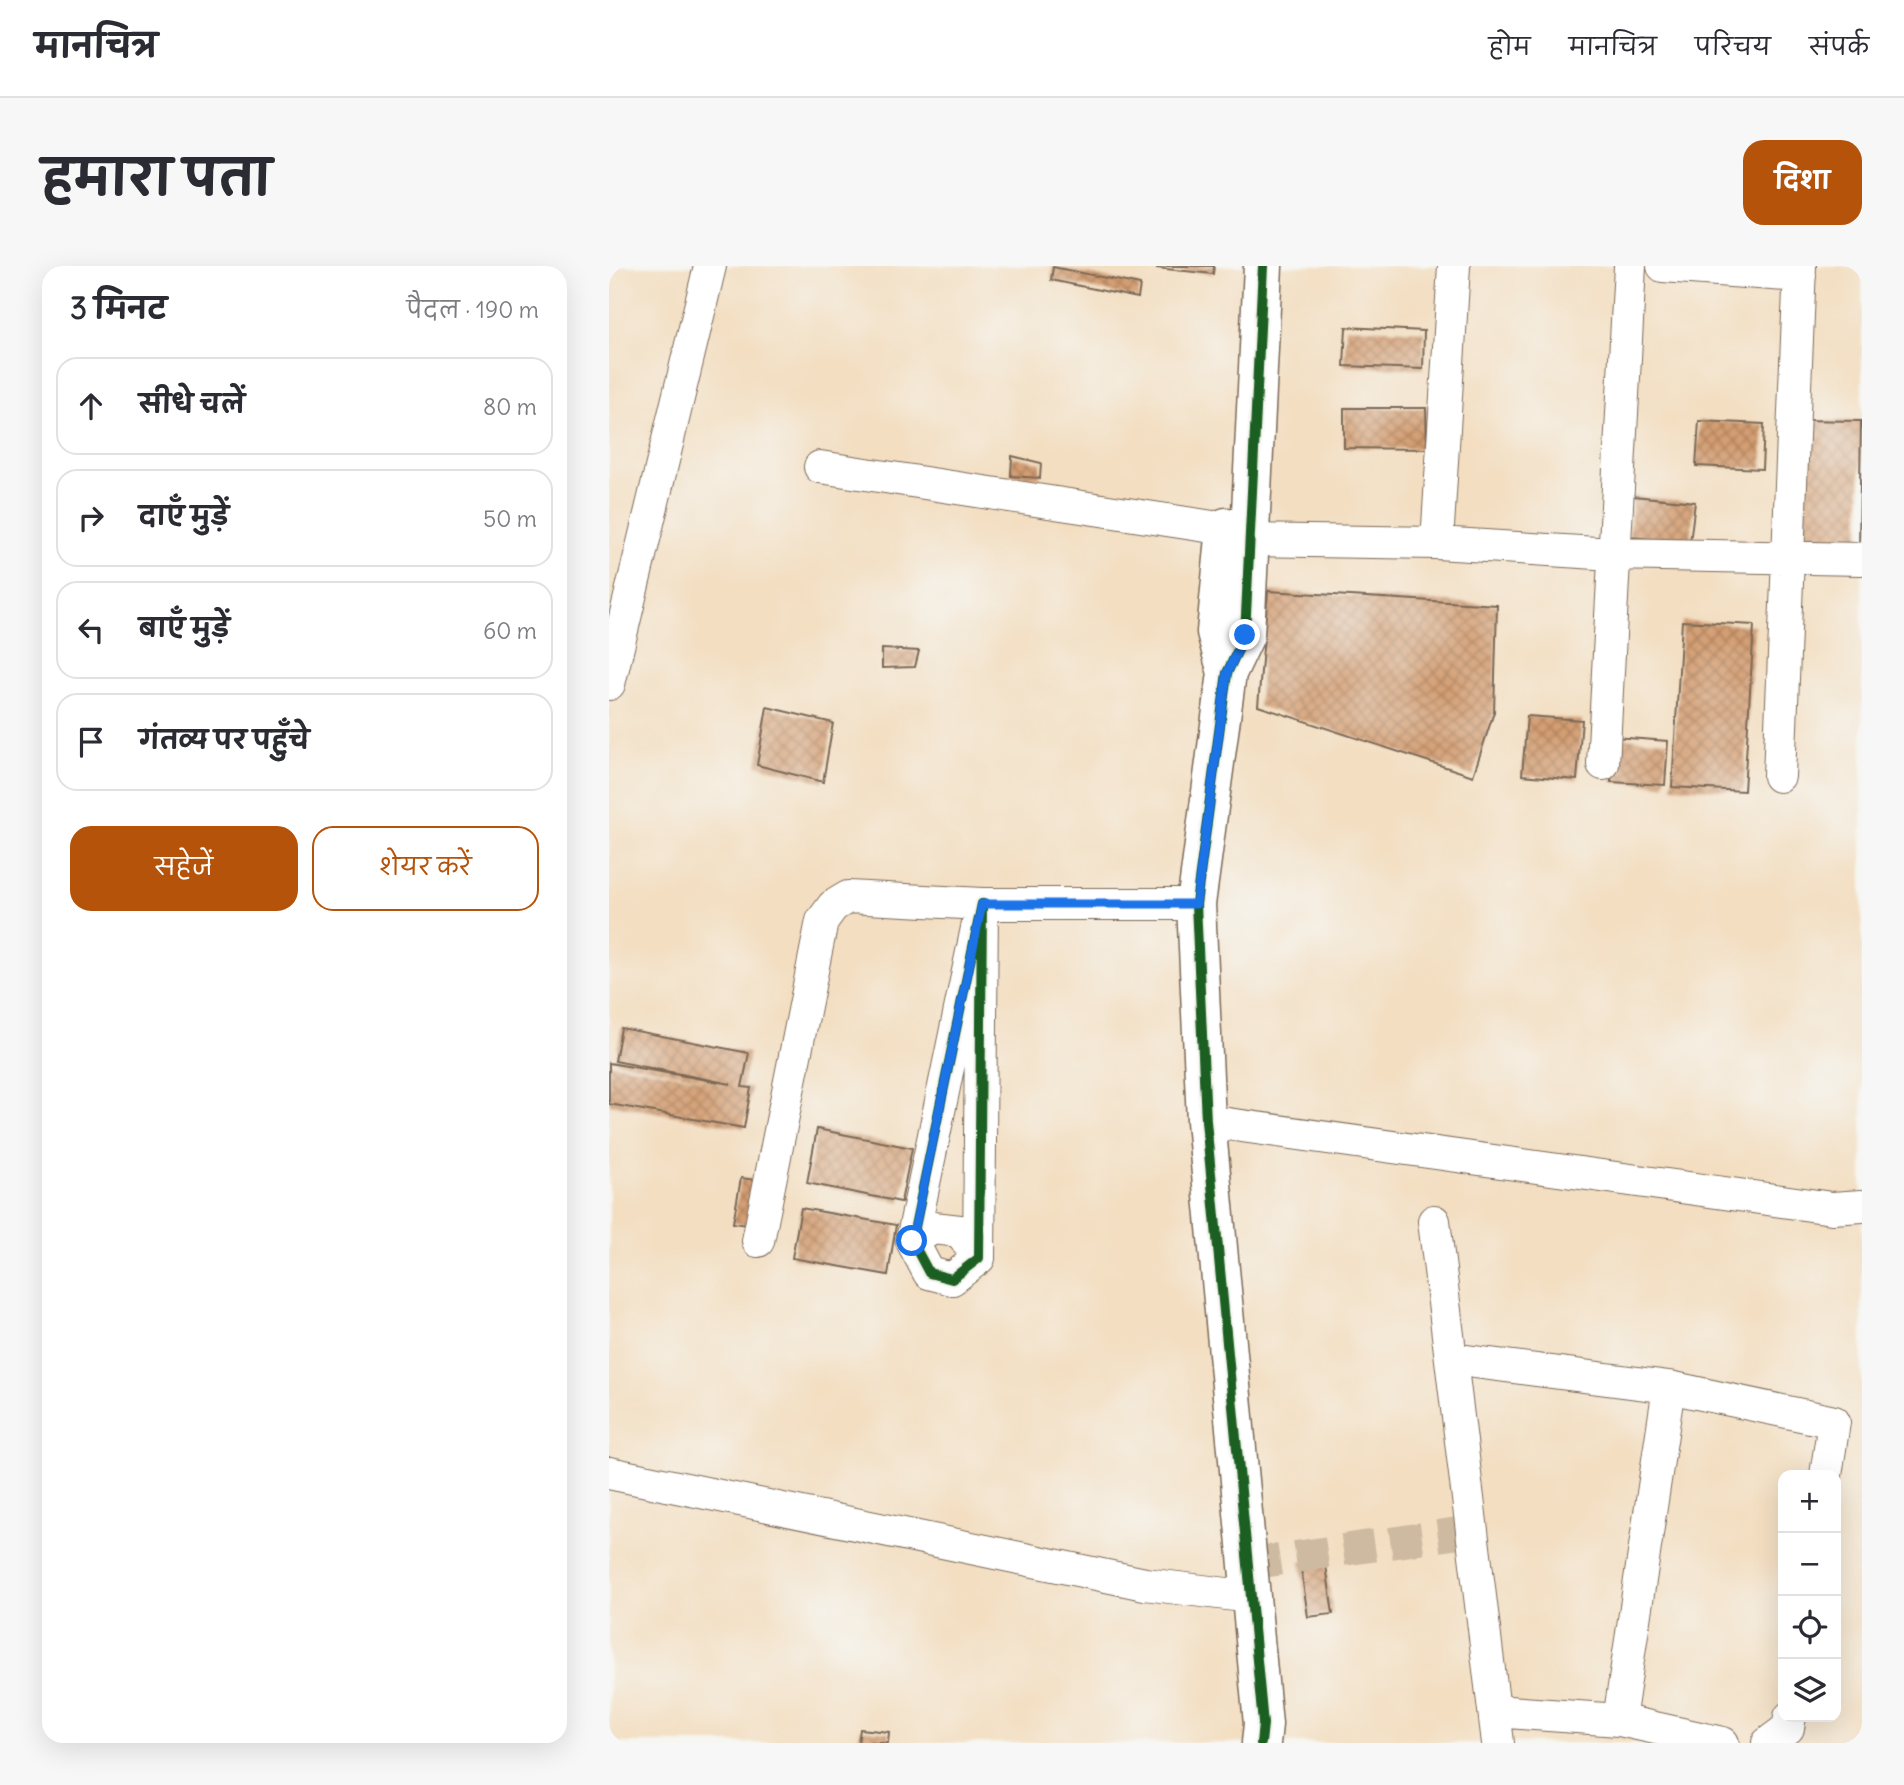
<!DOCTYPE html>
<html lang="hi">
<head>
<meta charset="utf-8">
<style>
  :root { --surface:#fff; --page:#f7f7f7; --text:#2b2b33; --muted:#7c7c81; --line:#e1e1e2; --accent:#b45309 }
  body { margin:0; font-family:Delius,"Playpen Sans Deva",sans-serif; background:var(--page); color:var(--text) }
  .controls { position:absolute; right:21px; bottom:21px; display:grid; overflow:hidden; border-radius:14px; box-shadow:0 7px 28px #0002 }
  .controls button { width:63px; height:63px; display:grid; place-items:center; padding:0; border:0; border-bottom:2px solid var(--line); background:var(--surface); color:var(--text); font:35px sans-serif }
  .stop { position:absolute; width:21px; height:21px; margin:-16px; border:5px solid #1a73e8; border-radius:50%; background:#fff }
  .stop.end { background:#1a73e8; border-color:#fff; box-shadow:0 2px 7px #0008 }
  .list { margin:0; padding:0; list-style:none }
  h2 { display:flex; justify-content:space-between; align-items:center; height:91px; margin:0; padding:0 28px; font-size:30px }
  h2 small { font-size:23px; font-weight:400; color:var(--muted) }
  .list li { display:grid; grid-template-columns:46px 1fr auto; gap:21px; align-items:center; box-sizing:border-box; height:98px; margin:0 14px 14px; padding:0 14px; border:2px solid var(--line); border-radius:21px }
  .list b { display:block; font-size:26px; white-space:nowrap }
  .list em { font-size:23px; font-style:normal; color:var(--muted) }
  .actions { display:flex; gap:14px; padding:21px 28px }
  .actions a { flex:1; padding:16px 0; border:2px solid var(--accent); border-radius:21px; text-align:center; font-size:24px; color:var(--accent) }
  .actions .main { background:var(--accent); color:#fff }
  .icon { flex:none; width:38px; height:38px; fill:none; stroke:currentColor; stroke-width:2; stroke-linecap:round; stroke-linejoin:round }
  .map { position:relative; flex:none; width:1253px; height:1477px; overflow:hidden; border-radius:21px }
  header { display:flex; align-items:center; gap:42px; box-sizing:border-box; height:98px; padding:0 35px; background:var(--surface); border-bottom:2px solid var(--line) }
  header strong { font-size:33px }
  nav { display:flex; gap:38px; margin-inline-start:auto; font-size:24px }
  .intro { display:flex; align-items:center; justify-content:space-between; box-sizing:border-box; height:168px; padding:0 42px }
  h1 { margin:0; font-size:49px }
  .button { padding:18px 32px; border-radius:21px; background:var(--accent); color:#fff; font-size:24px; font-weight:700 }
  main { display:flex; gap:42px; padding:0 42px }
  aside { flex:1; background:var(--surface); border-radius:21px; box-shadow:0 7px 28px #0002 }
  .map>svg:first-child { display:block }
</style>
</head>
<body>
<header>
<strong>मानचित्र</strong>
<nav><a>होम</a><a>मानचित्र</a><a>परिचय</a><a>संपर्क</a></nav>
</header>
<div class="intro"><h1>हमारा पता</h1><a class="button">दिशा</a></div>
<main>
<aside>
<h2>3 मिनट<small>पैदल · 190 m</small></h2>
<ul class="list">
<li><svg class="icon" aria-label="ahead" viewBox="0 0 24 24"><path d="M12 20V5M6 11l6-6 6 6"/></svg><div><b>सीधे चलें</b></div><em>80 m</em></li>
<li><svg class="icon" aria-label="right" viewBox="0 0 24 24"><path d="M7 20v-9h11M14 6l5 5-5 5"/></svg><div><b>दाएँ मुड़ें</b></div><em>50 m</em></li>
<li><svg class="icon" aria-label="left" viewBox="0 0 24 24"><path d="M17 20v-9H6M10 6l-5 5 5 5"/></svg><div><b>बाएँ मुड़ें</b></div><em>60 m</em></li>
<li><svg class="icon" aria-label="arrive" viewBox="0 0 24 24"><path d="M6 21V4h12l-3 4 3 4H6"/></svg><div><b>गंतव्य पर पहुँचे</b></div></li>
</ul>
<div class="actions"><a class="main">सहेजें</a><a>शेयर करें</a></div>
</aside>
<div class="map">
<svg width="1253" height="1477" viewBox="0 0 1253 1477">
  <defs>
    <pattern id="building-cross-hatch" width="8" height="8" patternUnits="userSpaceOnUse" patternTransform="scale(1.75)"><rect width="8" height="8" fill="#d49e72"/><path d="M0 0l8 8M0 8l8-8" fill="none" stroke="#ad815d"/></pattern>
  </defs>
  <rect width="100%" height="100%" fill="#f6f6f2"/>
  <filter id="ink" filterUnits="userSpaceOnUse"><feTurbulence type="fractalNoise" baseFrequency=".0143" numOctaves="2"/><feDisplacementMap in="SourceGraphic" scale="14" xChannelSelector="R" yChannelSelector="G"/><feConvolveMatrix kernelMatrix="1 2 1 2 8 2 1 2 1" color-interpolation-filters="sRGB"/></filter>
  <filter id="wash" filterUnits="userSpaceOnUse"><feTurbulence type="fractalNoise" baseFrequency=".00686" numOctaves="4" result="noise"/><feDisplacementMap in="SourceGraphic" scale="28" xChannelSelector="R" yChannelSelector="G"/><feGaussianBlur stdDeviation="1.57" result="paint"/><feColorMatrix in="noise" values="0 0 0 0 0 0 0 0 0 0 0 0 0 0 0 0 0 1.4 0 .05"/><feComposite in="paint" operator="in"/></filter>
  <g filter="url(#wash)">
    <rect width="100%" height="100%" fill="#f3dec1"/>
    <g id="blocks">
      <path fill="url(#building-cross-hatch)" d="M548,0H605L604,8L548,2Z
        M444,1L531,19L529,32L442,14Z
        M737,61L815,65L814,103L735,100Z
        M735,142H817L818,183L735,182Z
        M1187,154L1252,155L1250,283L1186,282Z
        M1090,155L1155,158L1153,203L1087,200Z
        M403,190L432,197L431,212L402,210Z
        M1024,230L1086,236L1081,277L1020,271Z
        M659,325L888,339L885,446L864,510L649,440Z
        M1073,355L1145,359L1135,525L1063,521Z
        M273,383L310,385L306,401L273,402Z
        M158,441L224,457L214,516L148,499Z
        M918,450L973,454L968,514L913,509Z
        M1005,471L1059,475L1056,519L1002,516Z
        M12,762L140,787L133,821L142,822L135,862L0,838V797L122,818L6,795Z
        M208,863L303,882L292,936L198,917Z
        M132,912L147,914L138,959L124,957Z
        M192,942L287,959L279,1009L183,992Z
        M716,1292L724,1348L699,1351L691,1296Z
        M251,1463L280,1466L279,1477H249Z"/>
    </g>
  </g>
  <g filter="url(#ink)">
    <use href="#blocks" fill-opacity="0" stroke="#7b6957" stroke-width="2"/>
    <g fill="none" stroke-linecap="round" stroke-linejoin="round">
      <path stroke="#cebaa0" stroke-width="32" stroke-dasharray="32 16" stroke-linecap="butt" d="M639,1298L863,1265"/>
      <g stroke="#7b6957" stroke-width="34">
        <path id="street" d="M1054,0L1191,10
          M211,201L617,263
          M641,274L828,277L1004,288L1253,293
          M828,277L845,0
          M0,418L101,0
          M994,498L1021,0
          M1170,510L1191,0
          M373,638L370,992L343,1013L320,1007L303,975Z
          M597,855L1223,942L1253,940
          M825,955L889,1477
          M149,975L213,655L224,640L239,631L373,638H587
          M303,975L324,962L351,965L370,992
          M842,1093L1060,1121L1225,1156L1217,1209
          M1060,1121L1010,1454L1114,1477
          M0,1207L536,1318L642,1331
          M885,1445L1010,1454
          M1159,1477L1179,1462L1181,1451"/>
      </g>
      <g stroke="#7b6957" stroke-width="41">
        <path id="secondary" d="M617,261L607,366L618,407
          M652,1477L654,1458L597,855L587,638L618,407L636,369L654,0"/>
      </g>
      <use href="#street" stroke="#fff" stroke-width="32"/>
      <use href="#secondary" stroke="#fff" stroke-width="38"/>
      <g stroke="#f6f6f2" stroke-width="15">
        <path id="cycleway" d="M373,638L370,992L343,1013L320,1007L303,975Z
          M652,1477L654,1458L597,855L587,638L618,407L636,369L654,0"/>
      </g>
      <use href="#cycleway" stroke="#1b5e20" stroke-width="10"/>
    </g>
  </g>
  <g fill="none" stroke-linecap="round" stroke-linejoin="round" filter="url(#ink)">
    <path stroke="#1a73e8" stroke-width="9" d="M303,975L373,638H587L618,407L636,369"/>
  </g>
</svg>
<div class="controls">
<button>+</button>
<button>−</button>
<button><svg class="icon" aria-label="locate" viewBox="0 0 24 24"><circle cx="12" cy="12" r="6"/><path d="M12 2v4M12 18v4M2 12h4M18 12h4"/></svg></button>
<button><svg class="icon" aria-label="layers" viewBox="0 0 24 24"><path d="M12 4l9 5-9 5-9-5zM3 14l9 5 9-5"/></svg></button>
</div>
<div class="stop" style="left:303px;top:975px"></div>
<div class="stop end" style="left:636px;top:369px"></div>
</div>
</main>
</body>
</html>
